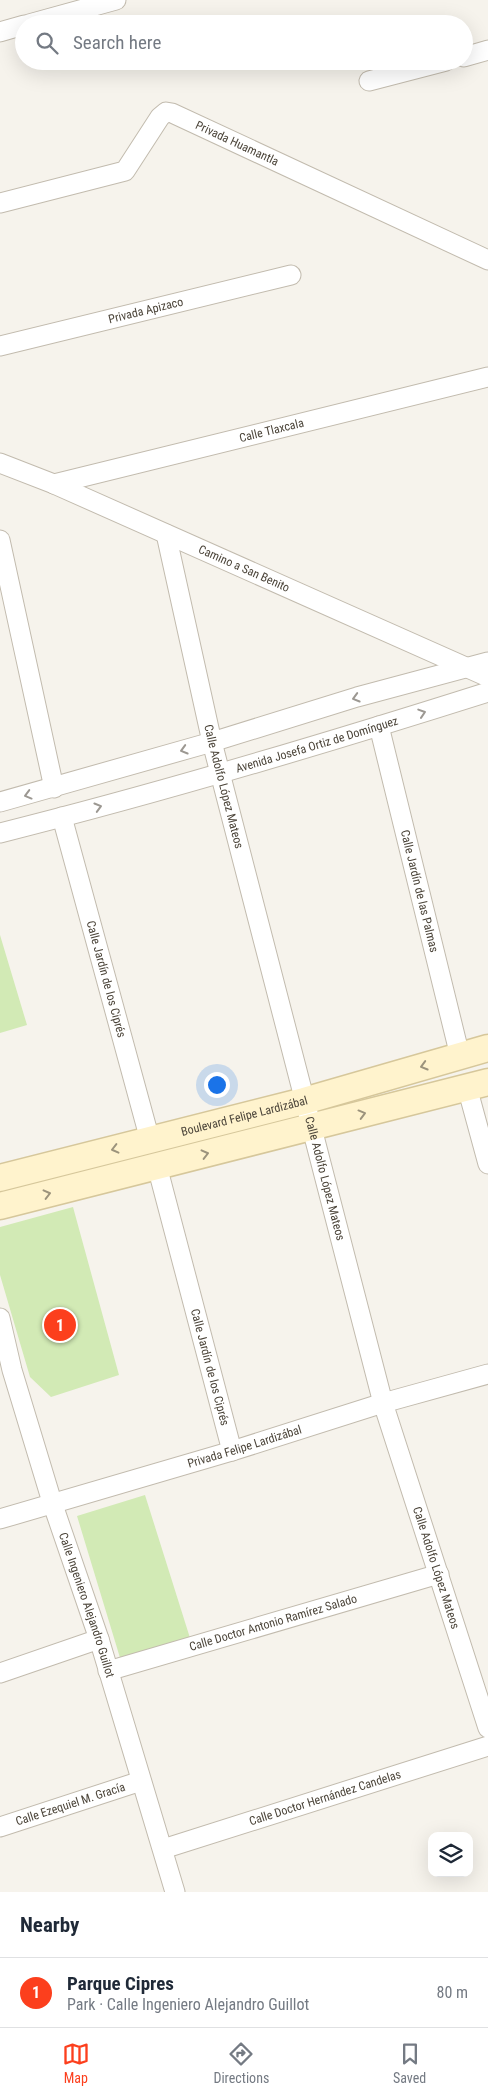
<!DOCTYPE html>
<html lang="en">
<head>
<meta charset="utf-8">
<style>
  :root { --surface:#fff; --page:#f6f6f7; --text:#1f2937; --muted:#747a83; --line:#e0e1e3; --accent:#fc3f1d }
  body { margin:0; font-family:"Roboto Condensed",sans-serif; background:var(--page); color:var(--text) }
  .controls { position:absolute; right:15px; bottom:15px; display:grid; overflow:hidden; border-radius:10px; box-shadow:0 5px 20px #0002 }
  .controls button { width:45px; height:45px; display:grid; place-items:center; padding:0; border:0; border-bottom:1px solid var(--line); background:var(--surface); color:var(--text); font:25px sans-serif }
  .you { position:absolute; left:216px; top:1084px; width:18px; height:18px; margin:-12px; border:4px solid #fff; border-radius:50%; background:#1a73e8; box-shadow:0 0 0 8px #1a73e833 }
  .badge { display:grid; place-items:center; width:32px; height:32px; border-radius:50%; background:var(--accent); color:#fff; font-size:16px; font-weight:700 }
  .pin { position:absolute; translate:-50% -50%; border:2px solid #fff; box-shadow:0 1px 5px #0006 }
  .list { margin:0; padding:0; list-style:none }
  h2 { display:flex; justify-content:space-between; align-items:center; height:65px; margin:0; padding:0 20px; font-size:21px }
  h2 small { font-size:16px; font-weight:400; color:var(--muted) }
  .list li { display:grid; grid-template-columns:32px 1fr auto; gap:15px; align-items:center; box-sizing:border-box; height:70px; padding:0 20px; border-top:1px solid var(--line) }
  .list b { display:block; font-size:19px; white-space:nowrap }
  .list p { margin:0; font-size:16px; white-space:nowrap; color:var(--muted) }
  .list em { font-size:16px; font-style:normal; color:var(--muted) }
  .icon { flex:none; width:28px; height:28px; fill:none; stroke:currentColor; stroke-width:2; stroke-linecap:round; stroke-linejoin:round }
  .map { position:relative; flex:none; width:488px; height:1892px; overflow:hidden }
  .search { position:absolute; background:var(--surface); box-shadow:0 5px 20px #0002; left:15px; right:15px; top:15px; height:55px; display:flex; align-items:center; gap:12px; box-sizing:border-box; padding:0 18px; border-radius:28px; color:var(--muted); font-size:19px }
  .sheet { height:135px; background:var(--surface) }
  nav { display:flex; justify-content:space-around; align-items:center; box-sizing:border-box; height:70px; border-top:1px solid var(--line); background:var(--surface); font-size:14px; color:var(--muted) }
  nav a { display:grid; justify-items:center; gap:2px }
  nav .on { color:var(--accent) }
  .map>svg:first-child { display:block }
</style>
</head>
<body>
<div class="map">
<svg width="488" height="1892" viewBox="0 0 488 1892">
  <rect width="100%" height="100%" fill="#f6f3ec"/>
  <path fill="#d2eab5" d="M0,935L27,1025L0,1033Z
    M73,1207L119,1375L51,1397L30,1377L0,1275V1227Z
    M145,1495L190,1638L121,1661L77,1516Z"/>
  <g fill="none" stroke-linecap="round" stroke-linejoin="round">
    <g stroke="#c2bbae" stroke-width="21">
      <g id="street">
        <path d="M29,24L116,0"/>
        <path d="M0,32L24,25"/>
        <path d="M464,57L488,50"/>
        <path d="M369,81L446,61"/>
        <path id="s1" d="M0,203L125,171L160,117L166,112L172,113L488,260"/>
        <path id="s2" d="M0,346L291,275"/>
        <path id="s3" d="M0,463L54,484L488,677"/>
        <path id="s4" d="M54,484L488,377"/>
        <path id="s5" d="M166,534L212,742L383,1403L488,1728"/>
        <path d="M0,540L54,788"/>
        <path id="s6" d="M379,726L460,1056"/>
        <path d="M0,802L212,742L357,697L488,662"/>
        <path id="s7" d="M62,817L150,1140"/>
        <path id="s8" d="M0,833C164,792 327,743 488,692"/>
        <path d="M467,1087L488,1164"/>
        <path id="s9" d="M157,1166L232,1451"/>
        <path id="s10" d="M0,1318L12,1370L52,1502L99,1639L175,1892"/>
        <path id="s11" d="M0,1519L232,1451L383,1403L488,1374"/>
        <path id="s12" d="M108,1671L439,1574"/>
        <path d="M0,1673L99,1639"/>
        <path id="s13" d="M0,1827L141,1781"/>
        <path id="s14" d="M163,1849L488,1746"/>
      </g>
    </g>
    <g stroke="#d6c79b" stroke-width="29">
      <g id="secondary">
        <path id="s15" d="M0,1178L304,1101L488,1048"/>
        <path d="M0,1206L488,1082"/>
      </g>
    </g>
    <use href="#street" stroke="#fff" stroke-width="19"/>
    <use href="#secondary" stroke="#fff3cd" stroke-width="26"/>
  </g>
  <defs><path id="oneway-chevron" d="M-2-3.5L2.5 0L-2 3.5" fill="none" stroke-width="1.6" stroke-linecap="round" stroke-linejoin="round" transform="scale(1.25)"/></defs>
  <g stroke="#9c9892">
    <use href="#oneway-chevron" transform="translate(356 698) rotate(164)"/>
    <use href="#oneway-chevron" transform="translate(422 713) rotate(-18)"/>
    <use href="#oneway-chevron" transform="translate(184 750) rotate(164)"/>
    <use href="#oneway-chevron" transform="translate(28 795) rotate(165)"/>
    <use href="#oneway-chevron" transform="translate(98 807) rotate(-16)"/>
  </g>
  <g stroke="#9c937c">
    <use href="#oneway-chevron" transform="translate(424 1066) rotate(164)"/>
    <use href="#oneway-chevron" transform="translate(362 1114) rotate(-15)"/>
    <use href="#oneway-chevron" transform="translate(115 1149) rotate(166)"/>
    <use href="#oneway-chevron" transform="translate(205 1154) rotate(-14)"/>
    <use href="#oneway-chevron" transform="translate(47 1194) rotate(-14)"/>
  </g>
  <g text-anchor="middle" stroke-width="4.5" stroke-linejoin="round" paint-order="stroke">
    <g font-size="12" fill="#4b4439" stroke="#fff">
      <text dy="4" stroke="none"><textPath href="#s1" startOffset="279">Privada Huamantla</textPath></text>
      <text dy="4" stroke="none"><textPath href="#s2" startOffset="150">Privada Apizaco</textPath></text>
      <text dy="4" stroke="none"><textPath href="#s4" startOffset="224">Calle Tlaxcala</textPath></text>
      <text dy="4" stroke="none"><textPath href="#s3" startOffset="266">Camino a San Benito</textPath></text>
      <text dy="4" stroke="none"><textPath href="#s8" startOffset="329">Avenida Josefa Ortiz de Domínguez</textPath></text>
      <text dy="4" stroke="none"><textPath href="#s5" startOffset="259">Calle Adolfo López Mateos</textPath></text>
      <text dy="4" stroke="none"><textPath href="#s6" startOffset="170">Calle Jardín de las Palmas</textPath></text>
      <text dy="4" stroke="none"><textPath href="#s7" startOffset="168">Calle Jardín de los Ciprés</textPath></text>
      <text dy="4" stroke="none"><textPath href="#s15" startOffset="252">Boulevard Felipe Lardizábal</textPath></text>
      <text dy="4" stroke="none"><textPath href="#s5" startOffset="664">Calle Adolfo López Mateos</textPath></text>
      <text dy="4" stroke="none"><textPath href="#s9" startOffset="208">Calle Jardín de los Ciprés</textPath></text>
      <text dy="4" stroke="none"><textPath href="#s11" startOffset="255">Privada Felipe Lardizábal</textPath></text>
      <text dy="4" stroke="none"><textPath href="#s5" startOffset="1069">Calle Adolfo López Mateos</textPath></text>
      <text dy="4" stroke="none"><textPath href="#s10" startOffset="300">Calle Ingeniero Alejandro Guillot</textPath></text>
      <text dy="4" stroke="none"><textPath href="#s12" startOffset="172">Calle Doctor Antonio Ramírez Salado</textPath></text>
      <text dy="4" stroke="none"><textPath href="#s14" startOffset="170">Calle Doctor Hernández Candelas</textPath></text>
      <text dy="4" stroke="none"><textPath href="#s13" startOffset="74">Calle Ezequiel M. Gracía</textPath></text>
    </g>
  </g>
</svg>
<div class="controls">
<button><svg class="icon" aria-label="layers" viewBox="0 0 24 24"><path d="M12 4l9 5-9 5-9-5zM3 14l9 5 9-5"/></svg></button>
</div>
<div class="you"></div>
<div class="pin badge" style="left:60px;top:1325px">1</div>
<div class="search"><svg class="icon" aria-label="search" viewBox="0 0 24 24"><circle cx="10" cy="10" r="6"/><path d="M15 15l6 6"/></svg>Search here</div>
</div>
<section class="sheet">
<h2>Nearby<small></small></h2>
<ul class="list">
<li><span class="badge">1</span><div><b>Parque Cipres</b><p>Park · Calle Ingeniero Alejandro Guillot</p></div><em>80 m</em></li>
</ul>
</section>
<nav>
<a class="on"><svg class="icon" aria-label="map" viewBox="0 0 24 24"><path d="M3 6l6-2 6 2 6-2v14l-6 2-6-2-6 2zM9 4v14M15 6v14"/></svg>Map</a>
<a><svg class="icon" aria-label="directions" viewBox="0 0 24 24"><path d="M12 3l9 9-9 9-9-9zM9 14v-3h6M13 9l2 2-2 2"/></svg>Directions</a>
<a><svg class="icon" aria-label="saved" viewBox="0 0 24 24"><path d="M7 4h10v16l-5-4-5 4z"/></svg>Saved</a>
</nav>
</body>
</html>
